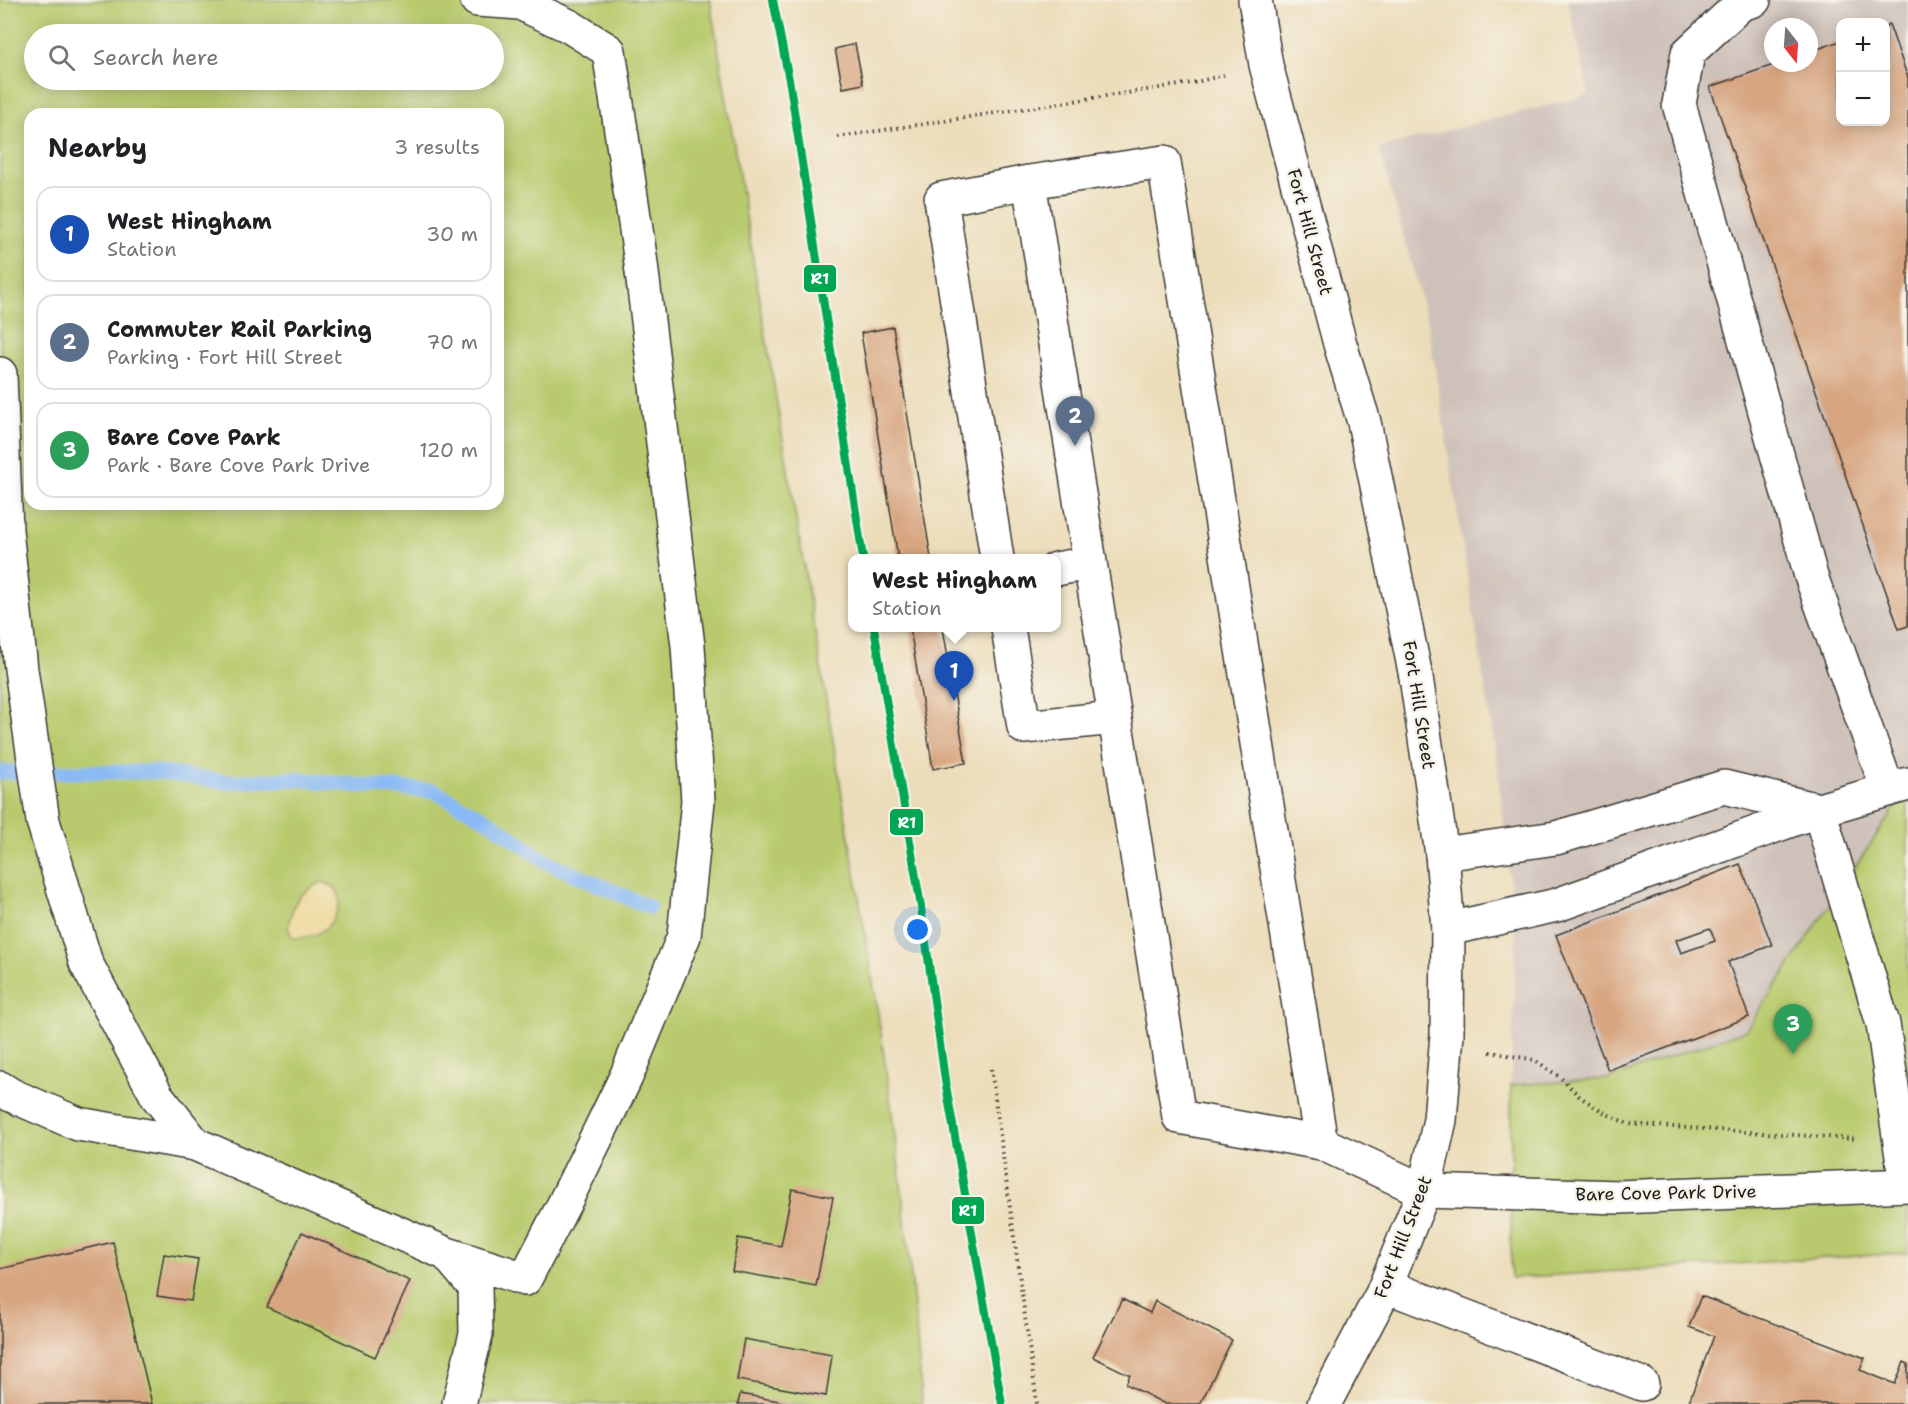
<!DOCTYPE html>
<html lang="en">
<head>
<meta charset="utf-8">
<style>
  :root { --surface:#fff; --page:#f6f6f6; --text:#202124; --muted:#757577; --line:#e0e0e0; --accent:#1f6fb2 }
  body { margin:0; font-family:"Shantell Sans",sans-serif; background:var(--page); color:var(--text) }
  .controls { position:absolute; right:18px; top:18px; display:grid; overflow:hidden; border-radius:12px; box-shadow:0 3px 15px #0003 }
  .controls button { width:54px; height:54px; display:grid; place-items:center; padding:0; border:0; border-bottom:2px solid var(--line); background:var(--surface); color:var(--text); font:30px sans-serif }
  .compass { position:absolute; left:1764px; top:18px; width:54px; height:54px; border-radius:50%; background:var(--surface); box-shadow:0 3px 15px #0003; rotate:163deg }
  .you { position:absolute; left:918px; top:930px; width:21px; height:21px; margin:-15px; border:4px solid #fff; border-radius:50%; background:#1a73e8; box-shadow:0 0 0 9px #1a73e833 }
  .badge { display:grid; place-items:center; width:39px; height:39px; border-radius:50%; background:var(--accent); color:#fff; font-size:20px; font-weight:700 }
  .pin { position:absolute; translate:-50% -50px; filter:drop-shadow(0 2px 3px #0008) }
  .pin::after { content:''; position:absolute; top:32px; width:21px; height:18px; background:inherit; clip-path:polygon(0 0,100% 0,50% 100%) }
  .popup { position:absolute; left:848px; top:554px; width:213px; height:78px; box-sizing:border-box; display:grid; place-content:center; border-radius:12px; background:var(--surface); filter:drop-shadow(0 2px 4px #0005); font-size:20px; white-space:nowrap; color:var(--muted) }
  .popup b { font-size:22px; color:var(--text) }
  .popup::after { content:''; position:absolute; left:50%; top:100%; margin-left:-12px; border:12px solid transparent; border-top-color:var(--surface) }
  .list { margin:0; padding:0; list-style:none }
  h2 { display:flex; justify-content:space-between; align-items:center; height:78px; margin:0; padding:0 24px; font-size:26px }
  h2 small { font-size:20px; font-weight:400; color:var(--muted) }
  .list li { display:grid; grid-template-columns:39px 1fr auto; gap:18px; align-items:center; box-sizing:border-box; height:96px; margin:0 12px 12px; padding:0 12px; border:2px solid var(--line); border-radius:18px }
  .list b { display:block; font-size:22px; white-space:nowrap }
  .list p { margin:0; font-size:20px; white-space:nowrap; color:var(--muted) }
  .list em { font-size:20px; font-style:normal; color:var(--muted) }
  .icon { flex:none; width:33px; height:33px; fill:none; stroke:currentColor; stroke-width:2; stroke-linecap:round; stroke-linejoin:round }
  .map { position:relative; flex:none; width:1908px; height:1404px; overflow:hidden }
  .search { position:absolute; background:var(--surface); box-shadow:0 3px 15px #0003; left:24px; top:24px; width:480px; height:66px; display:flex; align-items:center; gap:15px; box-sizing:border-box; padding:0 21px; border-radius:33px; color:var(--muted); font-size:22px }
  .panel { position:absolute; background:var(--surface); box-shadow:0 3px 15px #0003; left:24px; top:108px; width:480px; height:402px; border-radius:18px }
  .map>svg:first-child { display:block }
</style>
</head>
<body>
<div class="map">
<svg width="1908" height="1404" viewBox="0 0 1908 1404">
  <rect width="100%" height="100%" fill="#f7f3e8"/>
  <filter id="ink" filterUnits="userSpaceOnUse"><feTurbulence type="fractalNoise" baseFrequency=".0167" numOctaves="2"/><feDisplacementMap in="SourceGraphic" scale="12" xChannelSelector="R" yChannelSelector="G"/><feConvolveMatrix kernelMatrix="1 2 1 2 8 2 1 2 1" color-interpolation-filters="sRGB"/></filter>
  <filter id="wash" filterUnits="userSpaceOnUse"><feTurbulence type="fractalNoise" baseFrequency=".008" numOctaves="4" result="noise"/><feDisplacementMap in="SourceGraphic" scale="24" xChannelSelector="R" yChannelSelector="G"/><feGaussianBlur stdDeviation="1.35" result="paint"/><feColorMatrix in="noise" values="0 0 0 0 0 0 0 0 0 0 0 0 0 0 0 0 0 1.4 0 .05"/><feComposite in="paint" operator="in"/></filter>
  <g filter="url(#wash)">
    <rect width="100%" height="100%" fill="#ecddba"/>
    <path fill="#cec1b9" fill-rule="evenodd" d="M1568,0H1908V788L1746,1030L1608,1079L1511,1084L1516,934L1497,764L1428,324L1379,148L1589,95ZM1840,22H1886V122H1840ZM1773,27H1809V63H1773Z"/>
    <path fill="#b8ca6d" stroke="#6a7344" stroke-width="1.5" fill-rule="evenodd" d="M0,0H710L876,1000C896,1135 913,1269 922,1404H0ZM34,34H494V80H34ZM30,114H498V504H30Z
      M1908,788V1253L1511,1278V1085L1608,1079L1746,1030Z"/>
    <path fill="#eeda9e" stroke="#857b5d" stroke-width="1.5" d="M323,882C326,883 329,884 332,886C348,896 334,924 322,931C313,937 303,938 293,938L288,928C292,903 298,892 323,882Z"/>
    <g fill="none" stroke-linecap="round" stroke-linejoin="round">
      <path stroke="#88b9f4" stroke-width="15" d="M0,772H156L227,782L296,779L352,785L434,791L489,821L547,862L649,907"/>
    </g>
    <g id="blocks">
      <path fill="#d7a580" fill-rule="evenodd" d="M1889,24L1908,78V626L1899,629L1710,87L1779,63H1809V52L1840,41V122H1886V26Z
        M855,44L863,84L843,88L835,49Z
        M893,327L931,558H898L861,333Z
        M910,628H943L966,763L933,769Z
        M1740,864L1772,945L1728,962L1749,1017L1608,1070L1556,935ZM1710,928L1715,941L1681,953L1676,940Z
        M792,1189L833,1197L816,1286L732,1271L738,1238L781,1246Z
        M302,1232L410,1281L375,1357L267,1307Z
        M113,1242L152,1404H0V1269Z
        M164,1254L198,1259L191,1301L157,1296Z
        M1701,1296L1865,1358L1860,1370L1895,1384L1904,1362L1908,1364V1404H1688L1714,1336L1689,1327Z
        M1122,1299L1150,1313L1155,1301L1232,1340L1200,1404H1165L1126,1384L1130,1375L1093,1357Z
        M744,1339L832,1355L826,1396L737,1380Z
        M740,1394L790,1403V1404H738Z"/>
    </g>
  </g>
  <g filter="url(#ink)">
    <use href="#blocks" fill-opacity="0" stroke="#3b3934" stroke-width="1.5"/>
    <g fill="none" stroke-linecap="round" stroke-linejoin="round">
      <g stroke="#3b3934" stroke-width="36">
        <path id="minor" d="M1754,0L1741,4L1688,53L1679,104L1811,576L1888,790
          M0,374L6,530L21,669L43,821L86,963L157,1096L195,1144
          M997,558L941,199L1029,182
          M1056,569L1090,563
          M1008,628L1024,727L1115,718
          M1819,810L1883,1024L1906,1185
          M1442,854L1556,838L1724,787L1819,810
          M1448,929L1557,905L1819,810L1908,784
          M0,1088L11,1095L78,1124L195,1144L447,1254L475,1287L476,1334L459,1404
          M1321,1143L1164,162L1029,182L1179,1117L1321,1143L1424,1191L1619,1197L1908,1185
          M447,1254L525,1279L564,1204L626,1077L684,936L698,801L688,646L640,256L609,51L569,26L520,3L477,0
          M1386,1286L1642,1384"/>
      </g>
      <g stroke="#3b3934" stroke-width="36">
        <path id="major" d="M1255,0L1266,65L1340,344L1364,422L1416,677L1442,854L1448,929L1447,1034L1440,1120L1424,1191L1382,1294L1324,1404"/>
      </g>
      <path stroke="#3b3934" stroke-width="4" stroke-dasharray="1.5 4.5" stroke-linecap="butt" d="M838,137L1192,83L1224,75
        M1490,1052L1535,1060L1561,1078L1580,1097L1605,1113L1628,1124L1856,1139
        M991,1069L1037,1404"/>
      <use href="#minor" stroke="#fff" stroke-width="33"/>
      <use href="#major" stroke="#fff" stroke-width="33"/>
      <g stroke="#f7f3e8" stroke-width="12">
        <path id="rail-1" d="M773,0L790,85L863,558
          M874,628L921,907L945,1080L1002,1404"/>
      </g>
      <use href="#rail-1" stroke="#00a651" stroke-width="8"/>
    </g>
  </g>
  <g text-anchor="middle" stroke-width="5" stroke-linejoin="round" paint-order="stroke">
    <g font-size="18" fill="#1c1c1c" stroke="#f7f3e8">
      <text transform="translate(1310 232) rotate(75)" y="6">Fort Hill Street</text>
      <text transform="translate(1419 705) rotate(81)" y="6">Fort Hill Street</text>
      <text transform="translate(1666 1193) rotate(-1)" y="6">Bare Cove Park Drive</text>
      <text transform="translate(1403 1237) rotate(-69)" y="6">Fort Hill Street</text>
    </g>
  </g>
  <g stroke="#f7f3e8" stroke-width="2">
    <rect x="803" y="264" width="34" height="29" rx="6" fill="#00a651"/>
    <rect x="889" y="808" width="35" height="28" rx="6" fill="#00a651"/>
    <rect x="951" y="1196" width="34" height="29" rx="6" fill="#00a651"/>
  </g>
  <g font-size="16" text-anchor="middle" font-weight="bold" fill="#fff">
    <text x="820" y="284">R1</text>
    <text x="907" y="828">R1</text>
    <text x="968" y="1216">R1</text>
  </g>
</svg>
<div class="controls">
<button>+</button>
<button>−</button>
</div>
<svg class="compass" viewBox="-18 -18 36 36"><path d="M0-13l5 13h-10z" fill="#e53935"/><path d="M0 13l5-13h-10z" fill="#757577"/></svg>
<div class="you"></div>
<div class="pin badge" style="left:954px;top:701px;background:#1a4fb4">1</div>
<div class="popup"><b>West Hingham</b>Station</div>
<div class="pin badge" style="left:1075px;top:446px;background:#5c6f8a">2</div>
<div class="pin badge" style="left:1793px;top:1054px;background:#2e9e5b">3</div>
<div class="search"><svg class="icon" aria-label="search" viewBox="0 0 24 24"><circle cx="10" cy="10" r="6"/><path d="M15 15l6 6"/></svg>Search here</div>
<section class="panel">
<h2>Nearby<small>3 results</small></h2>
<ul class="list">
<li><span class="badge" style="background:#1a4fb4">1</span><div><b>West Hingham</b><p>Station</p></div><em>30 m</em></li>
<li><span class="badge" style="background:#5c6f8a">2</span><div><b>Commuter Rail Parking</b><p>Parking · Fort Hill Street</p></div><em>70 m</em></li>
<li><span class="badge" style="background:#2e9e5b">3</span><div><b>Bare Cove Park</b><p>Park · Bare Cove Park Drive</p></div><em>120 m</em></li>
</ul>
</section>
</div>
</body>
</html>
